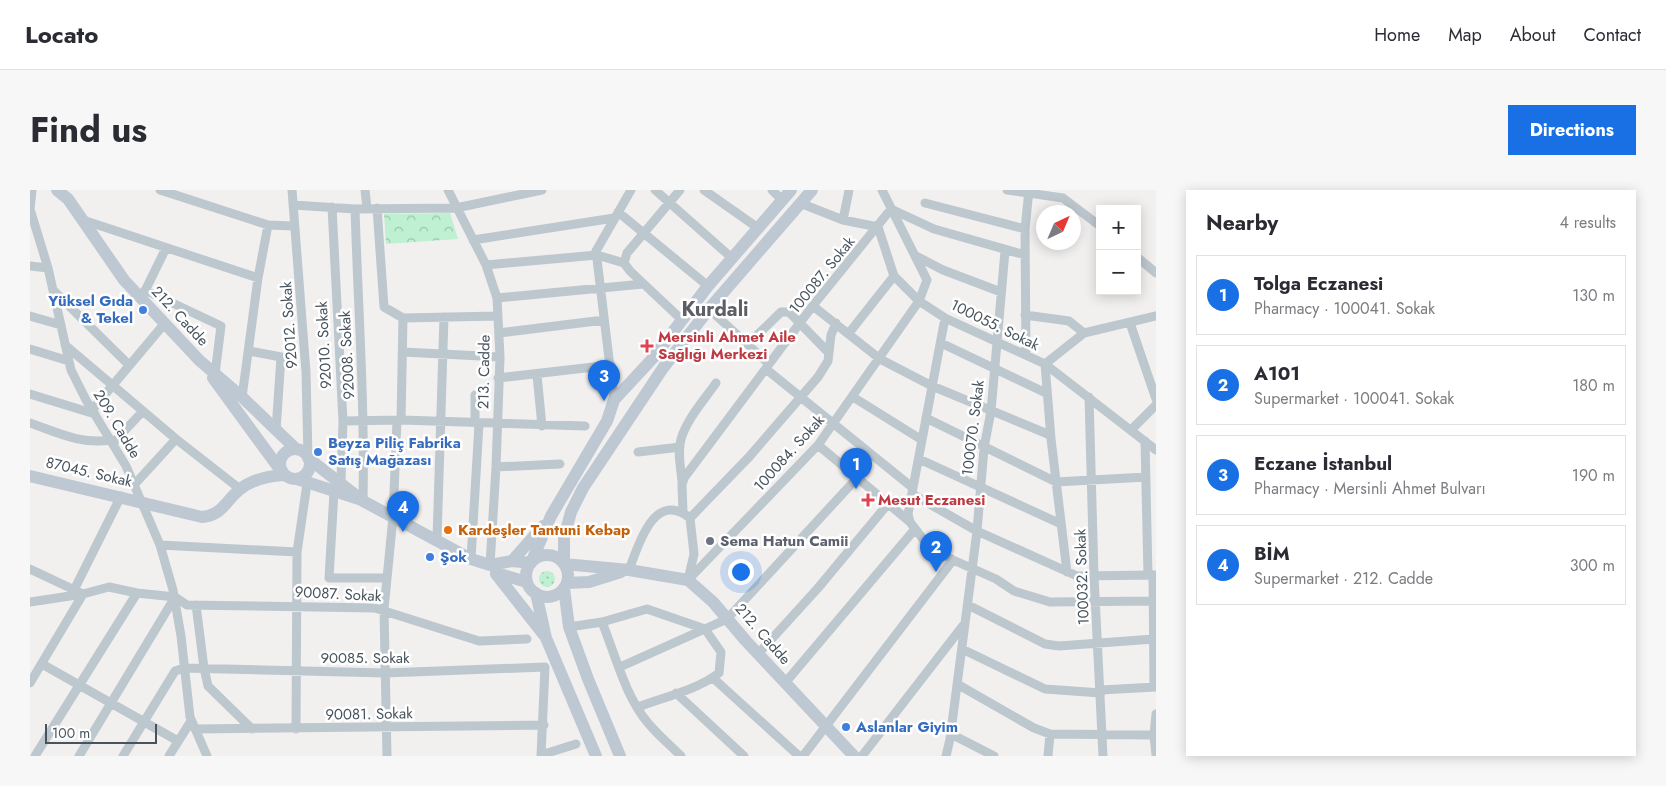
<!DOCTYPE html>
<html lang="en">
<head>
<meta charset="utf-8">
<style>
  :root { --surface:#fff; --page:#f7f7f7; --text:#2b2b33; --muted:#7c7c81; --line:#e1e1e2; --accent:#1870e4 }
  body { margin:0; font-family:Jost,sans-serif; background:var(--page); color:var(--text) }
  .controls { position:absolute; right:15px; top:15px; display:grid; overflow:hidden; border-radius:0px; box-shadow:0 2px 12px #0003 }
  .controls button { width:45px; height:45px; display:grid; place-items:center; padding:0; border:0; border-bottom:1px solid var(--line); background:var(--surface); color:var(--text); font:25px sans-serif }
  .compass { position:absolute; left:1006px; top:15px; width:45px; height:45px; border-radius:50%; background:var(--surface); box-shadow:0 2px 12px #0003; rotate:44deg }
  .scale { position:absolute; left:15px; bottom:12px; width:112px; box-sizing:border-box; padding-left:5px; border:2px solid #47535d; border-top:0; font-size:14px; line-height:18px; white-space:nowrap; color:#47535d; -webkit-text-stroke:4px #fff; paint-order:stroke }
  .you { position:absolute; left:710px; top:381px; width:18px; height:18px; margin:-12px; border:4px solid #fff; border-radius:50%; background:#1a73e8; box-shadow:0 0 0 8px #1a73e833 }
  .badge { display:grid; place-items:center; width:32px; height:32px; border-radius:50%; background:var(--accent); color:#fff; font-size:16px; font-weight:700 }
  .pin { position:absolute; translate:-50% -41px; filter:drop-shadow(0 1px 2px #0008) }
  .pin::after { content:''; position:absolute; top:26px; width:18px; height:15px; background:inherit; clip-path:polygon(0 0,100% 0,50% 100%) }
  .list { margin:0; padding:0; list-style:none }
  h2 { display:flex; justify-content:space-between; align-items:center; height:65px; margin:0; padding:0 20px; font-size:21px }
  h2 small { font-size:16px; font-weight:400; color:var(--muted) }
  .list li { display:grid; grid-template-columns:32px 1fr auto; gap:15px; align-items:center; box-sizing:border-box; height:80px; margin:0 10px 10px; padding:0 10px; border:1px solid var(--line); border-radius:0px }
  .list b { display:block; font-size:19px; white-space:nowrap }
  .list p { margin:0; font-size:16px; white-space:nowrap; color:var(--muted) }
  .list em { font-size:16px; font-style:normal; color:var(--muted) }
  .map { position:relative; flex:none; width:1126px; height:566px; overflow:hidden; border-radius:0px }
  header { display:flex; align-items:center; gap:30px; box-sizing:border-box; height:70px; padding:0 25px; background:var(--surface); border-bottom:1px solid var(--line) }
  header strong { font-size:24px }
  nav { display:flex; gap:28px; margin-inline-start:auto; font-size:18px }
  .intro { display:flex; align-items:center; justify-content:space-between; box-sizing:border-box; height:120px; padding:0 30px }
  h1 { margin:0; font-size:35px }
  .button { padding:12px 22px; border-radius:0px; background:var(--accent); color:#fff; font-size:18px; font-weight:700 }
  main { display:flex; gap:30px; padding:0 30px }
  aside { flex:1; background:var(--surface); border-radius:0px; box-shadow:0 2px 12px #0003 }
  .map>svg:first-child { display:block }
</style>
</head>
<body>
<header>
<strong>Locato</strong>
<nav><a>Home</a><a>Map</a><a>About</a><a>Contact</a></nav>
</header>
<div class="intro"><h1>Find us</h1><a class="button">Directions</a></div>
<main>
<div class="map">
<svg width="1126" height="566" viewBox="0 0 1126 566">
  <defs>
    <pattern id="grass-dots" width="8" height="8" patternUnits="userSpaceOnUse" patternTransform="scale(1.25)"><rect width="8" height="8" fill="#bef0d1"/><path d="M2 2h.1M6 6h.1" fill="none" stroke="#9cc5ad" stroke-width="1.8" stroke-linecap="round"/></pattern>
    <pattern id="park-crowns" width="20" height="18" patternUnits="userSpaceOnUse" patternTransform="scale(1.25)"><rect width="20" height="18" fill="#bef0d1"/><path d="M2 6a3 3 0 1 1 6 0M12 15a3 3 0 1 1 6 0" fill="none" stroke="#9cc5ad"/></pattern>
  </defs>
  <rect width="100%" height="100%" fill="#f2efef"/>
  <path fill="url(#grass-dots)" d="M509 389a8 8 0 1 1 16 0a8 8 0 1 1-16 0Z"/>
  <path fill="url(#park-crowns)" d="M420,23L428,49L356,54L354,24Z"/>
  <g fill="none" stroke-linecap="round" stroke-linejoin="round">
    <path stroke="#bdc7ce" stroke-width="9" d="M2,0L0,19L18,78L41,180L56,210L96,276L130,355L143,400L151,446L160,527L177,566
      M130,0L238,35L264,36
      M262,0L276,182L278,268
      M335,0L337,18
      M418,0L456,75L467,108L470,167L466,277L460,375
      M625,0L702,68
      M674,0L728,38
      M742,0L752,10
      M977,0L1033,8L1070,36
      M770,13L813,30L848,37L864,86L889,111L915,128L1015,174L1126,260
      M895,13L995,39
      M263,15L325,19L426,18L512,0
      M302,17L313,231L311,291
      M347,18L354,117L373,128
      M325,19C328,116 335,213 333,311
      M588,22L678,96
      M53,30L228,88
      M813,30L819,0
      M443,50L584,28
      M886,66L913,80L971,102
      M1107,67L1126,83
      M594,73L597,63L650,0
      M456,75L567,65L594,73L600,81L652,130
      M0,76L18,78
      M115,100L191,136L185,184
      M24,101L99,175
      M113,105L136,58
      M467,108L613,94
      M783,116L850,169L902,196L1020,245
      M679,119L739,174
      M995,125L1039,131L1054,143
      M0,126L31,135
      M373,128L468,126
      M1100,133L1126,209
      M469,143L574,130
      M819,143L864,86
      M719,153L751,122H759L799,163
      M911,153L1016,203
      M35,155L146,249L210,299
      M0,159L39,171
      M219,161L251,167L246,240
      M373,162L470,167
      M996,165L995,39L999,0
      M736,179L883,298
      M507,185L512,236
      M468,188L581,175
      M0,204L65,224
      M445,205V233
      M212,207L228,88L238,35
      M823,207L892,250
      M1059,207L1064,386L1073,566
      M584,210L566,61L601,0
      M62,220L135,133
      M896,228L1026,292L1116,287
      M371,230L373,128
      M313,231L371,230L555,236
      M0,233C26,242 52,255 80,250
      M1101,240L1126,215
      M1115,251L1118,385
      M83,253L113,221
      M788,255L880,332L896,353L923,370L966,389L984,401L1020,412L1123,411
      M608,262L650,257
      M889,269L1031,334
      M466,277L530,274
      M652,292C651,278 647,263 651,249C657,229 674,210 686,193
      M104,295L146,249
      M304,302L299,388H357
      M882,304L947,341L1047,386L1126,385
      M653,322L652,295L654,288L781,118L861,19L904,39L995,65
      M660,328L719,267L788,187L798,171L801,145L806,133
      M880,332L878,324L915,128
      M407,349L414,127
      M130,355L267,362
      M441,369L449,234
      M0,379L53,404L0,493
      M599,380C608,356 624,299 660,328L664,364L658,390L788,255L889,111L897,90L852,0
      M1037,382L1021,249L1015,174L1054,143L1126,126
      M1123,385L1124,497
      M44,400L91,306
      M0,412L53,404L79,397L107,403L145,407L157,415L345,418L449,451L497,449
      M166,415L174,478L178,496L222,539
      M938,415L1015,454L1029,456L1124,449
      M572,432C585,464 595,506 618,533C628,545 640,555 651,566
      M539,437L572,432L617,419L675,439L691,462L689,483C667,500 634,507 608,517
      M932,459L1015,499L1071,503
      M728,464L788,398L857,315
      M12,474L148,551
      M590,477L697,429L827,288
      M683,488L769,566
      M755,493L885,339
      M927,494L1004,538L1020,544L1124,545
      M1071,500L1126,497
      M646,503L714,566
      M1126,524L1124,545L1126,565
      M165,539L514,535
      M266,539L267,362L277,294
      M921,544L964,566
      M511,565L546,554
      M5,566L107,403
      M49,566L145,407
      M93,566L145,481L154,478L355,483L515,477L511,566
      M139,566L161,531
      M357,566L354,419L363,327L367,230
      M773,566L923,370
      M832,566L935,433
      M916,566L920,549L947,341L954,258L961,221L975,61
      M1018,566L1020,544"/>
    <path stroke="#bdc8d3" stroke-width="12" d="M27,0L38,9L94,90L169,170L212,207L266,259
      M782,0L679,119L633,178L553,298L541,322L534,348V374L599,380L658,390L683,412L716,451L824,566
      M183,188L254,285
      M250 274a15 15 0 1 1 30 0a15 15 0 1 1-30 0Z
      M278,268L333,311L441,369L460,375L482,371L501,373L521,326L577,231L584,210L623,168L678,96L761,0
      M0,286L172,327C192,325 195,312 209,300C222,289 239,286 254,285
      M267,289L329,309
      M496 386a21 21 0 1 1 42 0a21 21 0 1 1-42 0Z
      M482,371L513,336
      M466,383L497,392
      M466,384L514,445
      M537,393L559,392L591,382
      M534,398L539,437L558,489L590,566
      M506,403L516,448L566,566"/>
  </g>
  <g fill="#3f7fe0" stroke="#fff" stroke-width="2">
    <circle cx="113" cy="120" r="5"/>
    <circle cx="288" cy="262" r="5"/>
    <circle cx="400" cy="367" r="5"/>
    <circle cx="816" cy="537" r="5"/>
  </g>
  <g fill="#e0444e" stroke="#fff" stroke-width="2">
    <path d="M614.5 148.5h5v5h5v5h-5v5h-5v-5h-5v-5h5z"/>
    <path d="M835.5 302.5h5v5h5v5h-5v5h-5v-5h-5v-5h5z"/>
  </g>
  <circle fill="#e8710a" stroke="#fff" stroke-width="2" cx="418" cy="340" r="5"/>
  <circle fill="#6b7280" stroke="#fff" stroke-width="2" cx="680" cy="351" r="5"/>
  <g text-anchor="middle" stroke-width="5" stroke-linejoin="round" paint-order="stroke">
    <g font-size="15" fill="#47535d" stroke="#fff">
      <text transform="translate(792 85) rotate(-51)" y="5">100087. Sokak</text>
      <text transform="translate(150 126) rotate(47)" y="5">212. Cadde</text>
      <text transform="translate(259 135) rotate(-94)" y="5">92012. Sokak</text>
      <text transform="translate(965 135) rotate(26)" y="5">100055. Sokak</text>
      <text transform="translate(294 155) rotate(-93)" y="5">92010. Sokak</text>
      <text transform="translate(317 165) rotate(-93)" y="5">92008. Sokak</text>
      <text transform="translate(454 182) rotate(-89)" y="5">213. Cadde</text>
      <text transform="translate(87 234) rotate(59)" y="5">209. Cadde</text>
      <text transform="translate(943 238) rotate(-83)" y="5">100070. Sokak</text>
      <text transform="translate(759 263) rotate(-48)" y="5">100084. Sokak</text>
      <text transform="translate(59 282) rotate(13)" y="5">87045. Sokak</text>
      <text transform="translate(1052 387) rotate(-92)" y="5">100032. Sokak</text>
      <text transform="translate(308 404) rotate(3)" y="5">90087. Sokak</text>
      <text transform="translate(733 444) rotate(49)" y="5">212. Cadde</text>
      <text x="335" y="473">90085. Sokak</text>
      <text transform="translate(339 524) rotate(-1)" y="5">90081. Sokak</text>
    </g>
    <g font-size="15" font-weight="bold" fill="#366cbe" stroke="#fff" text-anchor="start">
      <text x="103" y="116" text-anchor="end">Yüksel Gıda<tspan x="103" dy="17">&amp; Tekel</tspan></text>
      <text x="298" y="258">Beyza Piliç Fabrika<tspan x="298" dy="17">Satış Mağazası</tspan></text>
      <text x="410" y="372">Şok</text>
      <text x="826" y="542">Aslanlar Giyim</text>
    </g>
    <g font-size="15" font-weight="bold" fill="#be3a42" stroke="#fff" text-anchor="start">
      <text x="628" y="152">Mersinli Ahmet Aile<tspan x="628" dy="17">Sağlığı Merkezi</tspan></text>
      <text x="848" y="315">Mesut Eczanesi</text>
    </g>
    <g font-size="15" font-weight="bold" fill="#c56008" stroke="#fff" text-anchor="start">
      <text x="428" y="345">Kardeşler Tantuni Kebap</text>
    </g>
    <g font-size="15" font-weight="bold" fill="#5b616d" stroke="#fff" text-anchor="start">
      <text x="690" y="356">Sema Hatun Camii</text>
    </g>
    <g font-size="20" font-weight="bold" fill="#5c6065" stroke="#fff">
      <text x="685" y="126">Kurdali</text>
    </g>
  </g>
</svg>
<div class="controls">
<button>+</button>
<button>−</button>
</div>
<svg class="compass" viewBox="-18 -18 36 36"><path d="M0-13l5 13h-10z" fill="#e53935"/><path d="M0 13l5-13h-10z" fill="#7c7c81"/></svg>
<div class="scale">100 m</div>
<div class="you"></div>
<div class="pin badge" style="left:826px;top:299px">1</div>
<div class="pin badge" style="left:906px;top:382px">2</div>
<div class="pin badge" style="left:574px;top:211px">3</div>
<div class="pin badge" style="left:373px;top:342px">4</div>
</div>
<aside>
<h2>Nearby<small>4 results</small></h2>
<ul class="list">
<li><span class="badge">1</span><div><b>Tolga Eczanesi</b><p>Pharmacy · 100041. Sokak</p></div><em>130 m</em></li>
<li><span class="badge">2</span><div><b>A101</b><p>Supermarket · 100041. Sokak</p></div><em>180 m</em></li>
<li><span class="badge">3</span><div><b>Eczane İstanbul</b><p>Pharmacy · Mersinli Ahmet Bulvarı</p></div><em>190 m</em></li>
<li><span class="badge">4</span><div><b>BİM</b><p>Supermarket · 212. Cadde</p></div><em>300 m</em></li>
</ul>
</aside>
</main>
</body>
</html>
